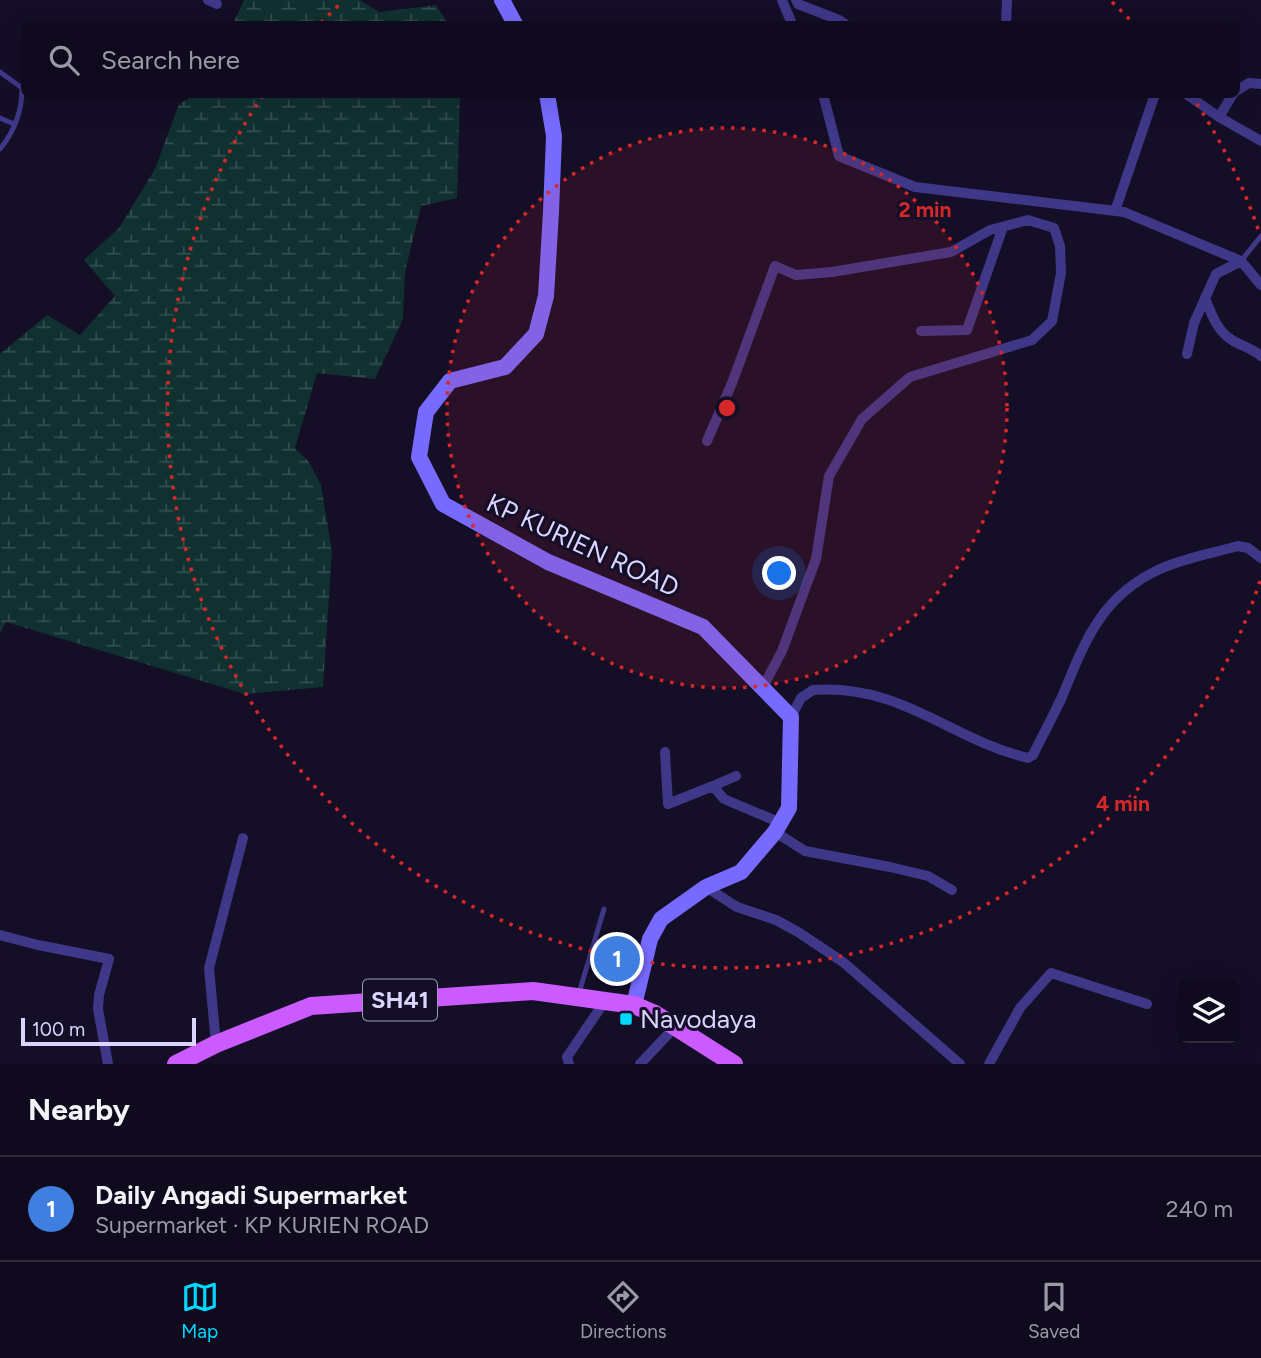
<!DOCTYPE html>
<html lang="en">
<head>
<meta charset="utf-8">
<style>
  :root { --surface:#0f0a1d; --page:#181326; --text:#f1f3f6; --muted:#9b9aa4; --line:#2f2b3b; --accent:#00d8ff }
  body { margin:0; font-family:Figtree,sans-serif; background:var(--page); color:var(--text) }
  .controls { position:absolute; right:21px; bottom:21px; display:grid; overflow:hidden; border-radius:10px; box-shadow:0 7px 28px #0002 }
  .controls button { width:63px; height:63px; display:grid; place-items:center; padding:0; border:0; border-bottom:2px solid var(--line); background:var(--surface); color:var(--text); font:35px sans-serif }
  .scale { position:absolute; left:21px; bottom:18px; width:175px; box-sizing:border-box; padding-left:7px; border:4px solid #dbd4ff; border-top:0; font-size:19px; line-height:24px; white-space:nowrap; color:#dbd4ff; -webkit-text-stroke:5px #140e27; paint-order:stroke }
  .you { position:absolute; left:780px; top:574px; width:24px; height:24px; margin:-18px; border:5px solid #fff; border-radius:50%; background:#1a73e8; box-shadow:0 0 0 10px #1a73e833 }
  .badge { display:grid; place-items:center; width:46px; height:46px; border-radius:50%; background:var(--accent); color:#fff; font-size:23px; font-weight:700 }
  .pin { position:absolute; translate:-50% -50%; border:4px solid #fff; box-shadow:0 2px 7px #0006 }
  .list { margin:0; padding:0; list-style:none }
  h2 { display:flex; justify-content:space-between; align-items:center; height:91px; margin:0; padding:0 28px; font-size:30px }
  h2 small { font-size:23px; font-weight:400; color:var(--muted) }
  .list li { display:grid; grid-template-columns:46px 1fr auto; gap:21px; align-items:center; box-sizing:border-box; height:105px; padding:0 28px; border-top:2px solid var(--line) }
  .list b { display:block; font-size:26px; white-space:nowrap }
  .list p { margin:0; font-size:23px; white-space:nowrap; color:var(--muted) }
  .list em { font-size:23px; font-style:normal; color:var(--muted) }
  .icon { flex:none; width:38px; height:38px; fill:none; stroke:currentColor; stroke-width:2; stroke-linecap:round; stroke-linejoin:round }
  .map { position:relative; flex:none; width:1261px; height:1064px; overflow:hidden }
  .search { position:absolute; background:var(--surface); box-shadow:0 7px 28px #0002; left:21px; right:21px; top:21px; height:77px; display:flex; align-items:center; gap:18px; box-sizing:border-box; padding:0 24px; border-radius:10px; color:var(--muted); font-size:26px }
  .sheet { height:196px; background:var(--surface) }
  nav { display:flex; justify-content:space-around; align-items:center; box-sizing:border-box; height:98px; border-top:2px solid var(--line); background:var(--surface); font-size:19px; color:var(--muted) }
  nav a { display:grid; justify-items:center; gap:4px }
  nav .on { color:var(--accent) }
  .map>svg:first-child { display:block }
</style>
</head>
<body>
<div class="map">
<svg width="1261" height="1064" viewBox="0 0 1261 1064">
  <defs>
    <pattern id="wetland-marsh" width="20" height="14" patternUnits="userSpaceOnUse" patternTransform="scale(1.75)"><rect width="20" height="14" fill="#113131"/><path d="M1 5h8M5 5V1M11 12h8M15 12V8" fill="none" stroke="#334e50"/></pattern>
  </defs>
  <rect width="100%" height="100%" fill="#140e27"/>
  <path fill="url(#wetland-marsh)" d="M244,0H360L379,12L436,5L448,24H233Z
    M195,95H460L457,198L421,206L405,272L403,319L375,379L317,373L295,448L309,462L321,485L332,551L323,687L245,694L6,622L0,633V354L47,315L80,335L115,296L84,260L119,228L155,169L179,104Z"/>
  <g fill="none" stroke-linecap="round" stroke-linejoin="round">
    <path stroke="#3f3788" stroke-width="5" d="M0,72L22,88C22,110 14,132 0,149
      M0,118L14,124
      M1241,261L1261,236
      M579,993L604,909"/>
    <path stroke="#3f3788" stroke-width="10" d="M208,0L217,4
      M782,0L792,24
      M796,0L798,4L839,20L845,24
      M1006,24L1007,0
      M1236,91L1249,83L1261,84
      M823,94L839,156L915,187L1124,212L1241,261L1261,285
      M1186,94L1219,117L1233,94
      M1219,117L1261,141
      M1115,211L1155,94
      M1205,298C1211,313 1217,331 1232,340C1241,346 1252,348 1261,356
      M921,331L967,330L1003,227
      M1187,354L1194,323L1216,274L1241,261
      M707,441L732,383L775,266L796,275L832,272L951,252L990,230L1028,220L1054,228L1060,246L1061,273L1052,321L1032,340L910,377L862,419L829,476L816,559L782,651L763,687
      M791,717L801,698L813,690C902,684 949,739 1028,758L1033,755C1043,735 1053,716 1062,697C1085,641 1101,596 1160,569C1184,558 1213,553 1238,546L1248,548L1261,558
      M665,752L668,804L713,786L724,799L781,823
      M713,786L736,776
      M775,832L805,851L890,867L928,876L952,890
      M706,887L737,907L776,920L798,932L843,962L960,1064
      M0,935L38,945L109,959L99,995L98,1009L108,1064
      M216,1044L209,968L243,838
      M569,1064L567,1057L605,1001
      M640,1064L675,1027
      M989,1064L1020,1008L1051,973L1147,1004"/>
    <path stroke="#776bff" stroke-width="16" d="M502,0L515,24
      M547,94L554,136L551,212L546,296L536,334L505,367L450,381L426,412L419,457L443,504L548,562L703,627L791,717L789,808L775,832L741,872L706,887L661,919L650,939L634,1005"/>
    <path stroke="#cb5bff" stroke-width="18" d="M176,1064L216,1044L311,1006L533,991L634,1005L655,1014L734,1064"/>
  </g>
  <circle cx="727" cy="408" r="280" fill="#d62828" fill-opacity=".12"/>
  <g fill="none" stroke="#d62828" stroke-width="3.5" stroke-dasharray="3.5 7">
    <circle cx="727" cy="408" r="280"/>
    <path d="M1260 581A560 560 0 1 1 263 95M321 23A560 560 0 0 1 342 2M1112 2A560 560 0 0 1 1133 23M1191 95A560 560 0 0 1 1260 235"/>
  </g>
  <rect fill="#00d8ff" stroke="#140e27" stroke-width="2.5" x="619" y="1012" width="14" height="14" rx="3.5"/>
  <g text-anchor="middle" stroke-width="6" stroke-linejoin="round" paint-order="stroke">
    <rect fill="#140e27" stroke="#9f99be" stroke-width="2" x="363" y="979.5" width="74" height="41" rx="5"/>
    <g font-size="24" font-weight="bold" fill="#dbd4ff">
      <text x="400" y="1008">SH41</text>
    </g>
    <g font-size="26" fill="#dbd4ff" stroke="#140e27">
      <text transform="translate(583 545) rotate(25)" y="9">KP KURIEN ROAD</text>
    </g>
    <g font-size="26" fill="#dbd4ff" stroke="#140e27" text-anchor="start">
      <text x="640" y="1028">Navodaya</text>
    </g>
  </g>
  <circle cx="727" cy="408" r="10" fill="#d62828" stroke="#140e27" stroke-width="3.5"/>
  <g font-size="21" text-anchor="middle" font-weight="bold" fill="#d62828" stroke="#140e27" stroke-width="6" stroke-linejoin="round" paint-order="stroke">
    <text x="925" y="217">2 min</text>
    <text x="1123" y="811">4 min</text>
  </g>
</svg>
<div class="controls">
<button><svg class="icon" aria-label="layers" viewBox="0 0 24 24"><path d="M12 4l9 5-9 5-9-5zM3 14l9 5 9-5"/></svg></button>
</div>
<div class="scale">100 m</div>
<div class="you"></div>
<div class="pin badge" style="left:617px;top:959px;background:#3f7fe0">1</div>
<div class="search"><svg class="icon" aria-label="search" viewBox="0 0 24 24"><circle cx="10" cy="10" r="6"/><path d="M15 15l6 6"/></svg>Search here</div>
</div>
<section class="sheet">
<h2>Nearby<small></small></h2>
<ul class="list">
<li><span class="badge" style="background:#3f7fe0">1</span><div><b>Daily Angadi Supermarket</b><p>Supermarket · KP KURIEN ROAD</p></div><em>240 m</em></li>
</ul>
</section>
<nav>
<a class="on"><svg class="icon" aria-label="map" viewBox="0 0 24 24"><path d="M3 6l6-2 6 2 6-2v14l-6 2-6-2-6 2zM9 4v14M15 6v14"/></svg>Map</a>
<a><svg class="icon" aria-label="directions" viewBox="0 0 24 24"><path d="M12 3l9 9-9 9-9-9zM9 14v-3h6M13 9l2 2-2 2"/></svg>Directions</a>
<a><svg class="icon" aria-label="saved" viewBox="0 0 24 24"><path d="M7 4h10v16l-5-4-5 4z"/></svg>Saved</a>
</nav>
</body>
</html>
